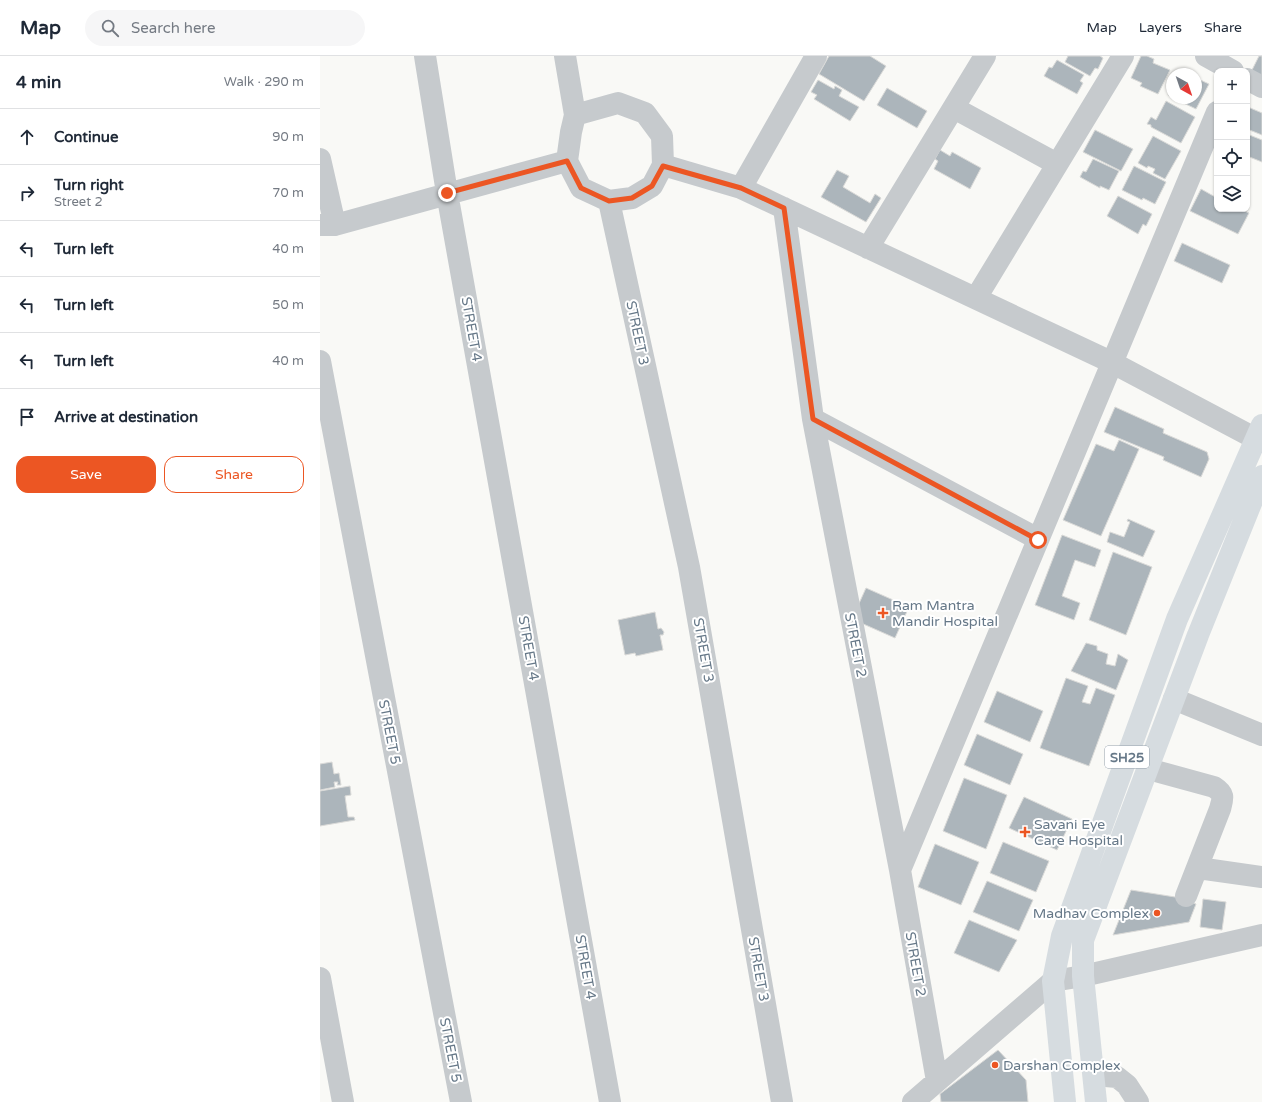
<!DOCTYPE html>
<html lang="en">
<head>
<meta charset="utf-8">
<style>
  :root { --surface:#fff; --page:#f6f6f7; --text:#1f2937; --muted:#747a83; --line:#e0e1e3; --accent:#ec5623 }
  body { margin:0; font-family:"Varela Round",sans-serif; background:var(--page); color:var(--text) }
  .controls { position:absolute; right:12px; top:12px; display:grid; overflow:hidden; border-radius:8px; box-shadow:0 1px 3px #0004 }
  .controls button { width:36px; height:36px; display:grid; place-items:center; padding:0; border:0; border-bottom:1px solid var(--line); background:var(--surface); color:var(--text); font:20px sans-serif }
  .compass { position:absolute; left:846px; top:12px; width:36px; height:36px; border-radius:50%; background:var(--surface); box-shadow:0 1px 3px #0004; rotate:140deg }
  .stop { position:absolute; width:12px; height:12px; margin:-9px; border:3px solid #ec5623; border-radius:50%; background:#fff }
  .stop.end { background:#ec5623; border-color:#fff; box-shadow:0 1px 4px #0008 }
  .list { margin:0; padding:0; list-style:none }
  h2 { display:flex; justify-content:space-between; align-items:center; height:52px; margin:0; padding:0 16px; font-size:17px }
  h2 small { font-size:13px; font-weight:400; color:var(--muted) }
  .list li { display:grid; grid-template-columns:26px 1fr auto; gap:12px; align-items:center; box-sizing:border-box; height:56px; padding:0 16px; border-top:1px solid var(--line) }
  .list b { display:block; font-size:15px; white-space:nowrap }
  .list p { margin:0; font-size:13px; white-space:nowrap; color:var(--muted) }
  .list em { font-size:13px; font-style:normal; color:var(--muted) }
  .actions { display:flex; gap:8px; padding:12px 16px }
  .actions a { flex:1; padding:9px 0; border:1px solid var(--accent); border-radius:12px; text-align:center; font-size:14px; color:var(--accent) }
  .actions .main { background:var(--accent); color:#fff }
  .icon { flex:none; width:22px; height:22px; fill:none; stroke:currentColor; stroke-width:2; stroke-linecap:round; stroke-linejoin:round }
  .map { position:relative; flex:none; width:942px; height:1046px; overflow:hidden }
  header { display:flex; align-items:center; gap:24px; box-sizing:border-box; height:56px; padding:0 20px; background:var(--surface); border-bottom:1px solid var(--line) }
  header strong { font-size:19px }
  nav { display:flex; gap:22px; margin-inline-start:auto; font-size:14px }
  .search { width:280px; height:36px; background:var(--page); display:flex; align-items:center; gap:10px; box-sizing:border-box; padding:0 14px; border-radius:22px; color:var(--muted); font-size:15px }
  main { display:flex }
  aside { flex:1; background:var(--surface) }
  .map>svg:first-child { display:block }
</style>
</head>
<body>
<header>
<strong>Map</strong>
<div class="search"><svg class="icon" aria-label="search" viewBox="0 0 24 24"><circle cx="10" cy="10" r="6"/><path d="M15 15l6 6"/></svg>Search here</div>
<nav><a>Map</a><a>Layers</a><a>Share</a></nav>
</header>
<main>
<aside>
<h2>4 min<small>Walk · 290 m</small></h2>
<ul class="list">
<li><svg class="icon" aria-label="ahead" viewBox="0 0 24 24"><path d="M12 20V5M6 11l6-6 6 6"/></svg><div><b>Continue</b></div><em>90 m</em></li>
<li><svg class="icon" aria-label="right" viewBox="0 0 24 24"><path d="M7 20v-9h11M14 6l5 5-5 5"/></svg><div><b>Turn right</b><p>Street 2</p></div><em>70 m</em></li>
<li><svg class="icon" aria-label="left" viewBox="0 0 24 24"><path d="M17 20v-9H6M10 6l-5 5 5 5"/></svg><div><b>Turn left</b></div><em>40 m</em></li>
<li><svg class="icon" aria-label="left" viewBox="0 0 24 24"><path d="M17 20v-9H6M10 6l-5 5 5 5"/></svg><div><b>Turn left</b></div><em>50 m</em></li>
<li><svg class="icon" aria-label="left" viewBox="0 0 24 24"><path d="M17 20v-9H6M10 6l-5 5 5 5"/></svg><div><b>Turn left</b></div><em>40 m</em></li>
<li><svg class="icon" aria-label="arrive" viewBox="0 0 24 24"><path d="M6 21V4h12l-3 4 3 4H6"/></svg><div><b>Arrive at destination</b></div></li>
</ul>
<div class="actions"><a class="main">Save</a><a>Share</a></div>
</aside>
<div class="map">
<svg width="942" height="1046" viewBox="0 0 942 1046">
  <rect width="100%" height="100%" fill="#f9f9f6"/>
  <path fill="#acb5bb" stroke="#dadad8" d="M509,0H550L566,10L544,45L499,18Z
    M748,0H780L783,2L778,13L775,12L770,20L745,6Z
    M821,0H827L834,3L833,7L850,14L838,38L820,30L822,27L811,22Z
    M939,0H942V21L931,16Z
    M737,4L764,19L760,25L763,27L757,38L724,20L729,11L732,12Z
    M861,14L869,18H859Z
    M876,22L889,28L876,53L853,42H876Z
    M498,24L514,33L515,30L522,34L519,40L539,51L530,65L494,43L497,39L491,36Z
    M852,31V41L848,39Z
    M567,32L607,55L597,72L557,49Z
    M846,45L875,61L861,87L831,71V69L827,68L831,61L836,64Z
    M928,51L942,57V79L927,73V53Z
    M775,74L813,93L801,115L763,96Z
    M927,78L942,84V106L927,100Z
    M833,80L861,95L845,123L833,117L835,113L828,110L827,112L818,107Z
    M620,94L630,100L632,96L661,112L650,133L614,113L618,105L615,103Z
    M773,103L799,115L789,134L780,130V132L760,121L763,115L766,116Z
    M814,110L846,126L835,148L823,142L822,144L802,134Z
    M517,114L529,120L523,131L550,147L555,138L561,142L546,166L501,141Z
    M881,133L897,142V153H920L929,157L918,178L870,155Z
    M798,140L832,158L826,170L823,168L818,178L787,160Z
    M862,187L910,209L902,227L854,205Z
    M795,351L844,373L843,377L887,396L889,403L881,421L843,404L844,401L784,376Z
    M799,384L819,393L781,480L743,464L776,388L794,395Z
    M808,463L835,475L823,501L787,486L790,476L804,481L810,466L807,465Z
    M742,479L781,494L775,511L755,504L742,540L760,547L754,564L715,549Z
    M793,496L832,511L806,579L769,564Z
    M546,532L589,551L575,582L532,563Z
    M335,556L338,573L341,572L344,576L343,579H340L343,594L316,600L315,597L305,599L298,564Z
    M766,587L777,590V594L788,598L786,608L795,610L798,598L808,604L796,634L751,615Z
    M746,622L768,630L762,646L770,648L776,632L795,639L769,710L720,692Z
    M677,635L723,655L710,686L664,666Z
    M657,678L703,698L690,729L644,709Z
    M12,706L14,718L19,717L21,729H17L18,726H14L15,731L0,734V708Z
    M644,722L687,739L666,793L623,775Z
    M30,730L31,739L25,740L28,761H34L35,764L0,770V735Z
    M704,741L752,763L737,794L689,772Z
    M683,786L729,805L716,836L670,817Z
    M615,788L659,806L641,849L598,831Z
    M667,825L713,844L699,875L653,856Z
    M811,834L855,841L876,848L869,866L793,879Z
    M883,843L906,846L902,874L880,871Z
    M649,864L697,884L679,916L634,897Z
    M678,994L706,1024L708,1046H621L620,1038Z"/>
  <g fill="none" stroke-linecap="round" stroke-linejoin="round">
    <path stroke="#c6cacd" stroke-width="22" d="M105,0L127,137L290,1046
      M245,0L255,59
      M886,0L913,15
      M927,23L942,31
      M298,47L325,57L342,80L343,109L332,130L312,142L289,145L261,132L247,105L251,76L255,59Z
      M634,52L737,108
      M0,103L15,169
      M343,109L421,132L791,306L942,386
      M421,132L496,0
      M289,145L369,511L462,1046
      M464,152L493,363L580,814L617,1025
      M0,169H15L247,105
      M548,192L665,0
      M656,242L803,0
      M0,305L141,1046
      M493,363L718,483
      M854,643L942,679
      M828,713L894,731C905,738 903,742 900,753L866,840
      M878,812L942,821
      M580,814L897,56
      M0,922L23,1046
      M774,1019L797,1021L807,1029L818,1046
      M593,1046L733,925L763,920L942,879"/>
    <path stroke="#d6dce0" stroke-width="22" d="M745,1046L733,925L742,880L857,563L942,369
      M776,1046L763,920V884L878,579L942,420"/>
  </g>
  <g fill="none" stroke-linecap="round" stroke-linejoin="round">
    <path stroke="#ec5623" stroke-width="5" d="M127,137L247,105L261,132L289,145L312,142L332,130L343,110L421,132L464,152L493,363L718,484"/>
  </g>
  <g fill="#ec5623" stroke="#fff" stroke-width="1.5">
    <path d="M561 551h4v4h4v4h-4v4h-4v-4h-4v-4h4z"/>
    <path d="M703 770h4v4h4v4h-4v4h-4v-4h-4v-4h4z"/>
    <circle cx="837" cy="857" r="4"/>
    <circle cx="675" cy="1009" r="4"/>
  </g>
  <g text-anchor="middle" stroke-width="4" stroke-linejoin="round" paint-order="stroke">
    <rect fill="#fff" stroke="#94a0ac" stroke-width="1" x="785" y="690" width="44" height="22" rx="3"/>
    <g font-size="13" font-weight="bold" fill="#667888">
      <text x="807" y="706">SH25</text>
    </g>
    <g font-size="14" fill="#667888" stroke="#fff">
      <text transform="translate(152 273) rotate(80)" y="5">STREET 4</text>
      <text transform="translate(318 277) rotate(78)" y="5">STREET 3</text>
      <text transform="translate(536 589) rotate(79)" y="5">STREET 2</text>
      <text transform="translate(209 592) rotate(80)" y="5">STREET 4</text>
      <text transform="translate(384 594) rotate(80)" y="5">STREET 3</text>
      <text transform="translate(70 676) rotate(79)" y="5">STREET 5</text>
      <text transform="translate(596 908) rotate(80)" y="5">STREET 2</text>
      <text transform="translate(266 911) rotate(80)" y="5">STREET 4</text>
      <text transform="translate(439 913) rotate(80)" y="5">STREET 3</text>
      <text transform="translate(131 994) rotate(79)" y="5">STREET 5</text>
    </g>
    <g font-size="14" fill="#667888" stroke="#fff" text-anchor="start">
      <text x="572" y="554">Ram Mantra<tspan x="572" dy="16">Mandir Hospital</tspan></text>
      <text x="714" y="773">Savani Eye<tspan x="714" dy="16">Care Hospital</tspan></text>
      <text x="829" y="862" text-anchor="end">Madhav Complex</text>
      <text x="683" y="1014">Darshan Complex</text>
    </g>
  </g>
</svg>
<div class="controls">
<button>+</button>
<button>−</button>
<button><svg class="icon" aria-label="locate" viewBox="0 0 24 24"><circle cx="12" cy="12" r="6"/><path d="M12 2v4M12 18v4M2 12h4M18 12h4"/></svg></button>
<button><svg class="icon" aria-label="layers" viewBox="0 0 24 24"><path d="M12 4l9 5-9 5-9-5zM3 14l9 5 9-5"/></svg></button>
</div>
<svg class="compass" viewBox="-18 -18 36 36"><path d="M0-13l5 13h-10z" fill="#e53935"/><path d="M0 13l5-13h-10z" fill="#747a83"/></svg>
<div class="stop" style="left:718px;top:484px"></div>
<div class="stop end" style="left:127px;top:137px"></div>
</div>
</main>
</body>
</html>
